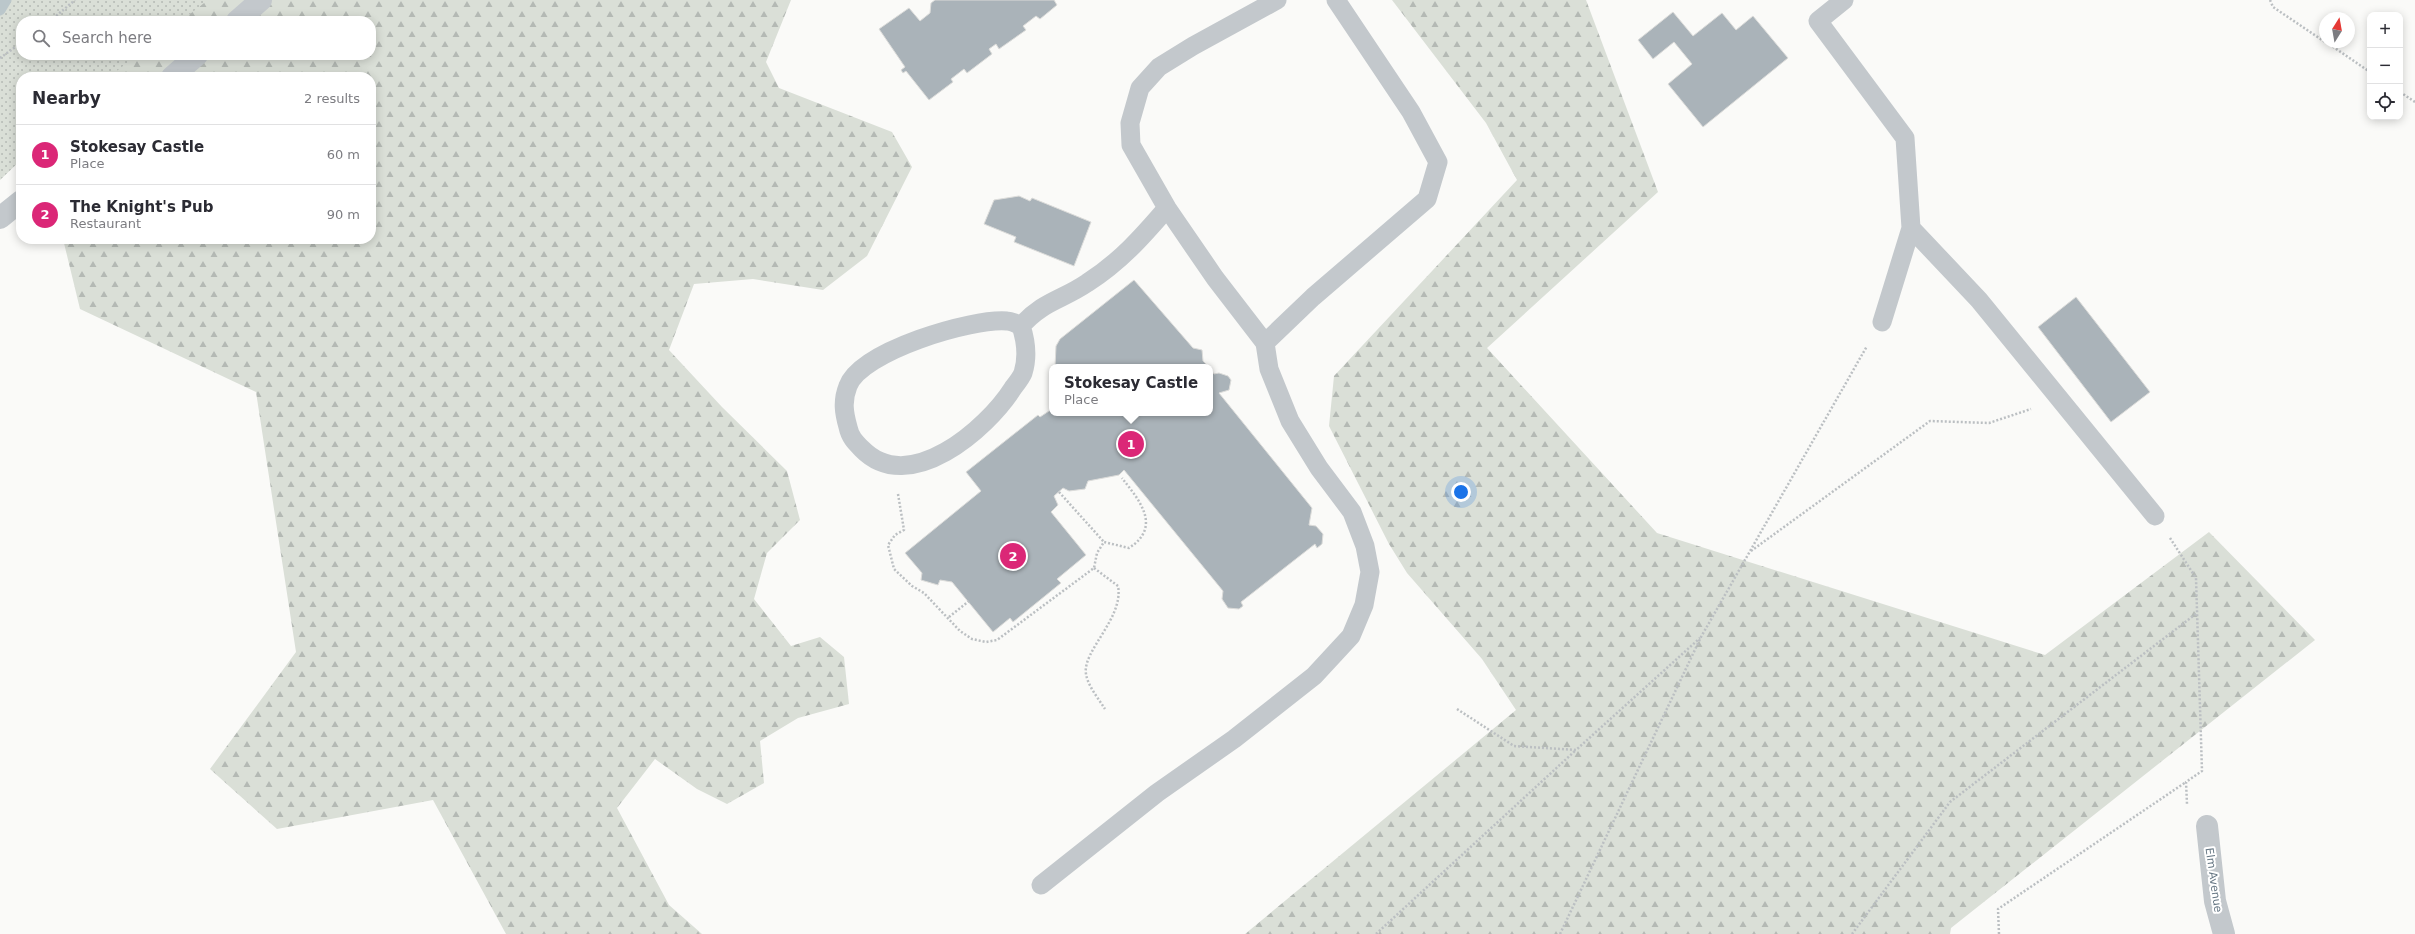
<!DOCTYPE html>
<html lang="en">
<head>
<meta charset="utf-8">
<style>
  :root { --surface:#fff; --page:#f2f2f3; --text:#2b2b33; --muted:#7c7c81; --line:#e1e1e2; --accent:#db2777 }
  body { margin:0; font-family:"DejaVu Sans",sans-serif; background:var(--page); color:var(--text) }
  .controls { position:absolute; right:12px; top:12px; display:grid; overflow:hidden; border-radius:8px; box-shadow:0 2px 10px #0003 }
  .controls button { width:36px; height:36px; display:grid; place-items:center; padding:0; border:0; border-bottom:1px solid var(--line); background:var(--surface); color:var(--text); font:20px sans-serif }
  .compass { position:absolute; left:2319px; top:12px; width:36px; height:36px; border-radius:50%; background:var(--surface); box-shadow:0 2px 10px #0003; rotate:11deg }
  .you { position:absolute; left:1461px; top:492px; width:14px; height:14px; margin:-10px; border:3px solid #fff; border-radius:50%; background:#1a73e8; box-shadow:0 0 0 6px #1a73e833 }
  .badge { display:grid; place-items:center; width:26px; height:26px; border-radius:50%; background:var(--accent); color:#fff; font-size:13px; font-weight:700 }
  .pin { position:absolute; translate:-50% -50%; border:2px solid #fff; box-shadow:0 1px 4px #0006 }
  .popup { position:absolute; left:1049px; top:364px; width:164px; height:52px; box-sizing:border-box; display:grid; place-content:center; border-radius:8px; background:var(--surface); filter:drop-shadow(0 1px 3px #0005); font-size:13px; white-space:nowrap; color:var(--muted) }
  .popup b { font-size:15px; color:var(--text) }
  .popup::after { content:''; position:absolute; left:50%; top:100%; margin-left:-8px; border:8px solid transparent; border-top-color:var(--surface) }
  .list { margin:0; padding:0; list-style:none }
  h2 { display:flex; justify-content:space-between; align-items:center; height:52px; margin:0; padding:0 16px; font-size:17px }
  h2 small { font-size:13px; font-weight:400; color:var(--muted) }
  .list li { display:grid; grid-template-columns:26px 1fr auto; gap:12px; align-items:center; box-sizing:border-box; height:60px; padding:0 16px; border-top:1px solid var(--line) }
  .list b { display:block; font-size:15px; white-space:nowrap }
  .list p { margin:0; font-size:13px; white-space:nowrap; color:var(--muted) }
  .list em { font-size:13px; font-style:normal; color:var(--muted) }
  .icon { flex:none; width:22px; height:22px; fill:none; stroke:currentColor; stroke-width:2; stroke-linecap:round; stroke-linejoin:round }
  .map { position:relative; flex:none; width:2415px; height:934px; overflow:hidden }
  .search { position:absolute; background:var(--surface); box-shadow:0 2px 10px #0003; left:16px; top:16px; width:360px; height:44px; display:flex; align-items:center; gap:10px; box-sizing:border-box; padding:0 14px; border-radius:16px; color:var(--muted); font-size:15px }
  .panel { position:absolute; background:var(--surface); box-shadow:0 2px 10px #0003; left:16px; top:72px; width:360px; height:172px; border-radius:16px }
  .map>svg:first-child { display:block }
</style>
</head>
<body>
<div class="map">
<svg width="2415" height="934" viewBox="0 0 2415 934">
  <defs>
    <pattern id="forest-firs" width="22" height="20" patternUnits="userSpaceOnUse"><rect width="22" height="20" fill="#dadfd7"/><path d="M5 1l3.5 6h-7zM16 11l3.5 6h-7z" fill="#b4b9b4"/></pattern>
    <pattern id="park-dots" width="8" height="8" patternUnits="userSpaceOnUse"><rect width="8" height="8" fill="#dadfd7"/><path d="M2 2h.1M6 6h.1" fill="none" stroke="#b4b9b4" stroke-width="1.8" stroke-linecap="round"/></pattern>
  </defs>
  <rect width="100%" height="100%" fill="#fafaf8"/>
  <path fill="url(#forest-firs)" fill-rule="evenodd" d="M3,0H791L766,62L779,88L892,132L912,167L867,256L823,290L753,279L694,284L669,350L722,407L787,471L800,520L767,553L754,599L791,646L820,637L844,657L849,704L798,718L760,741L764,783L727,804L697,789L655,759L617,808L669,905L702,934H506L433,800L277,829L210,769L296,652L256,392L80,309L63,239H371V77H22ZM21,21H371V55H21Z
    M1392,0H1586L1658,192L1487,348L1657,533L2045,655L2209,532L2315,640L1951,928L1950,934H1245L1516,710L1482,659L1407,573L1389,544L1329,426L1334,376L1517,180L1486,123Z"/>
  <path fill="url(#park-dots)" d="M0,0H208L181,21H21V55H137L109,77H21V160L0,180Z"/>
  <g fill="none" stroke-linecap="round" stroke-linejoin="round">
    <path stroke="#bbc7cb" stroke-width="11" d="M0,10L6,0"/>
  </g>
  <path fill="#aab3b9" stroke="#dcdcda" d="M935,0H1054L1057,5L1040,19L1036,16L1023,26L1026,30L999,49L996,44L989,49L992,54L967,73L964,69L951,79L953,82L929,100L906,71L903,73L901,70L905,67L879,29L909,8L920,21L930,13L931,3Z
    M1673,12L1693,36L1722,13L1736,30L1753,16L1788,58L1703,127L1668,84L1692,64L1674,42L1653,59L1638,40Z
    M1019,196L1030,201L1032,198L1091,222L1074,266L1014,242L1016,237L984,224L994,200Z
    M1134,280L1193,348L1202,350L1203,361L1209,367H1055L1056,346L1060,339Z
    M2076,297L2150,392L2111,422L2038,327Z
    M1210,369L1214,374L1219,373L1228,376L1231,380L1229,390L1219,393L1312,508L1309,525L1316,526L1323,534L1322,544L1317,548L1315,544L1241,602L1243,606L1239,609L1228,608L1222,599L1223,591L1124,470L1119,475L1088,481L1085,489L1069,491L1063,488L1054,496L1058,505L1051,512L1086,555L1057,579L1061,583L1013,622L1010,618L993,632L952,582L940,580L938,585L921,580L922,573L905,553L981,491L966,472L1038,415L1040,417L1052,409V413H1210Z"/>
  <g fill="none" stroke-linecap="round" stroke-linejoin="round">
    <path stroke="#bbbfc2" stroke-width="2.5" stroke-dasharray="2 2" stroke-linecap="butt" d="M2270,0L2273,7L2325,42
      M50,21L75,0
      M2326,42L2370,72
      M0,58L21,43
      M2400,92L2415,102
      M1059,492L1104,542
      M898,494L904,530L895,535L888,545L894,569L912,586L924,593L960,631L972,639L986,642L997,640L1094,568L1097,553L1104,542L1129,548C1163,526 1138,499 1122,478
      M2170,538L2196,578L2202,771L2186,782L2187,804
      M1751,551L1930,421L1989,423L2031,409
      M1094,568L1118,586C1124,618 1082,651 1086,674C1088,686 1098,698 1105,709
      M949,617L969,601
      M1457,709L1514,746L1576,750L1700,638
      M1376,934L1576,750
      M1560,934L1701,637L1867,346
      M1852,934L1950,802L2197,613
      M1999,934L1998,909L2186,782"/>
    <path stroke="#c3c8cc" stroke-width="19" d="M1844,0L1818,21L1905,138L1911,228L1882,322
      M1911,228L1979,300L2155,516
      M1021,326C1026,341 1028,357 1023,373C1021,378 1016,384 1013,388C987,429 909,497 862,449C855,442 850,437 848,427C844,413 842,401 848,386C861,351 972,318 1007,321C1012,321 1017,324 1021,326C1043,301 1062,300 1087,283C1120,262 1142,237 1167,208
      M1265,343L1313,297L1427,199L1438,162L1411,112L1336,0
      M1041,885L1157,793L1234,739L1314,676L1351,636L1364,605L1370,572L1365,546L1352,512L1319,468L1290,421L1269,369L1265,343L1215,278L1167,208L1131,145L1130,123L1140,88L1159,67L1193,46L1277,0"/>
    <path stroke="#c3c8cc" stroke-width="22" d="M237,21L261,0
      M172,77L197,55
      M0,218L21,201
      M2207,826L2215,901L2224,934"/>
  </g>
  <g text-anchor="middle" stroke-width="4" stroke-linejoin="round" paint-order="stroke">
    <g font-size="11" fill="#657683" stroke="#fff">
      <text transform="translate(2214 880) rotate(82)" y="4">Elm Avenue</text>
    </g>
  </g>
</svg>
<div class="controls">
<button>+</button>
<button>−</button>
<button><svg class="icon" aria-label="locate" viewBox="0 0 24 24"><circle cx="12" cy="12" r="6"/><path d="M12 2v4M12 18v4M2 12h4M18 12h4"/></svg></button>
</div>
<svg class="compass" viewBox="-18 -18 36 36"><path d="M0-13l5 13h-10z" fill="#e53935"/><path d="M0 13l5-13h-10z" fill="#7c7c81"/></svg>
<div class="you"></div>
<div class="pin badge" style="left:1131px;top:444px">1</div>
<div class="popup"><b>Stokesay Castle</b>Place</div>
<div class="pin badge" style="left:1013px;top:556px">2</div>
<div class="search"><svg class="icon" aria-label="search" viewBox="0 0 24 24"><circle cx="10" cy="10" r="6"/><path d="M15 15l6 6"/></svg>Search here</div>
<section class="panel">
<h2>Nearby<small>2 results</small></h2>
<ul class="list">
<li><span class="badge">1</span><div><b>Stokesay Castle</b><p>Place</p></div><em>60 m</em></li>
<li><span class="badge">2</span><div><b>The Knight's Pub</b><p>Restaurant</p></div><em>90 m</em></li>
</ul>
</section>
</div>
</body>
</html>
